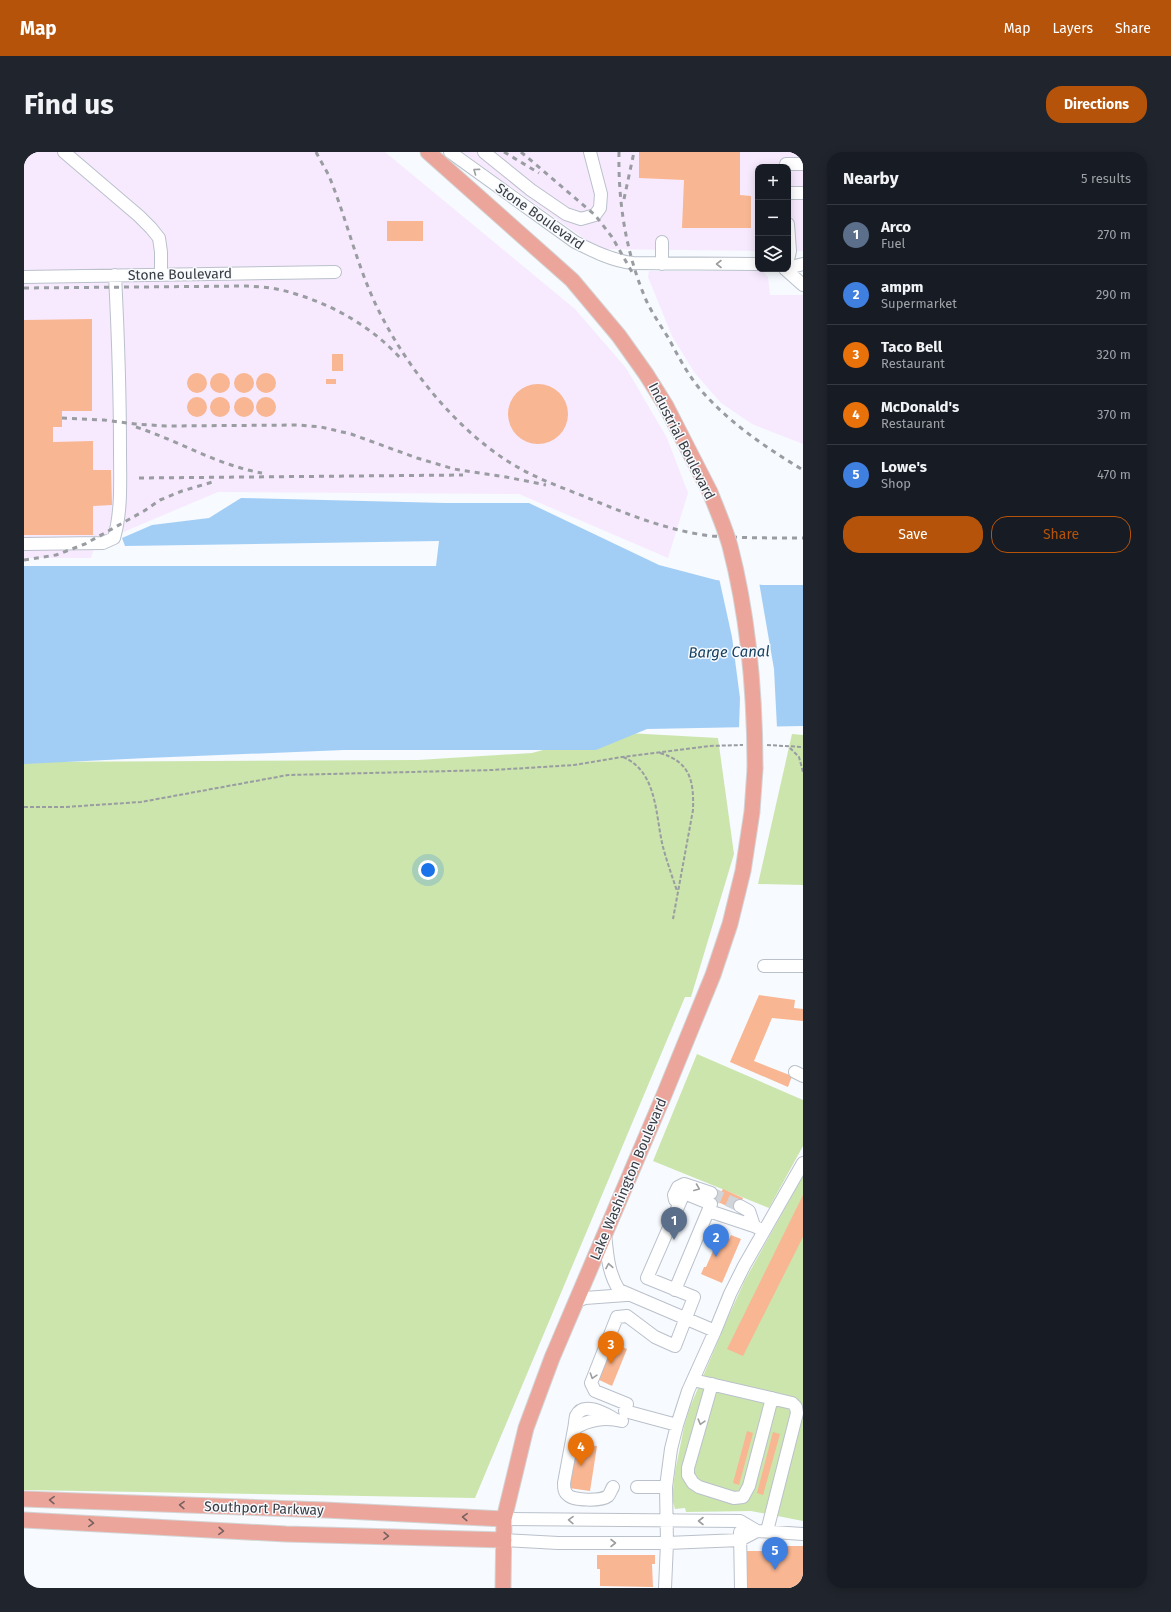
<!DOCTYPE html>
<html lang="en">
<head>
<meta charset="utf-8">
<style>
  :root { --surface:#171b24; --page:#20242c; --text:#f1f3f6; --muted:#9ea1a6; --line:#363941; --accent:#b45309 }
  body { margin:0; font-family:"Fira Sans",sans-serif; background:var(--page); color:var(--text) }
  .controls { position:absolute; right:12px; top:12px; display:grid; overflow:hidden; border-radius:8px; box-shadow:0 2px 10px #0003 }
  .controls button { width:36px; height:36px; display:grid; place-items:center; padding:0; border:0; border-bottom:1px solid var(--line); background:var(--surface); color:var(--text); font:20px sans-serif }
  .you { position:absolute; left:404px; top:718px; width:14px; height:14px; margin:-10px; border:3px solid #fff; border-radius:50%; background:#1a73e8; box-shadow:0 0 0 6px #1a73e833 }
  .badge { display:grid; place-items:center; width:26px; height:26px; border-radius:50%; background:var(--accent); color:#fff; font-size:13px; font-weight:700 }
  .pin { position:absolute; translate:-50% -33px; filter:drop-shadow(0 1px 2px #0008) }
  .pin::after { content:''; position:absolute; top:21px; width:14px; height:12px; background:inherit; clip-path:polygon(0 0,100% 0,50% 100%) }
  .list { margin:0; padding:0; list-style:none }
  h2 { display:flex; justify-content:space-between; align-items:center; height:52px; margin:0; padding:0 16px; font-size:17px }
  h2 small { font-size:13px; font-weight:400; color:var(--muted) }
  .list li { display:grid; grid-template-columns:26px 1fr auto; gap:12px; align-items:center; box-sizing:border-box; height:60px; padding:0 16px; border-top:1px solid var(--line) }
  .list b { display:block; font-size:15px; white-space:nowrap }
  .list p { margin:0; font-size:13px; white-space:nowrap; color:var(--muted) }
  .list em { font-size:13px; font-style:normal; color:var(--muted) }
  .actions { display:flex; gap:8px; padding:12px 16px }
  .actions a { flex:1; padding:9px 0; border:1px solid var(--accent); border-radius:16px; text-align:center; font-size:14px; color:var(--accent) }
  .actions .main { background:var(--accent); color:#fff }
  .icon { flex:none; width:22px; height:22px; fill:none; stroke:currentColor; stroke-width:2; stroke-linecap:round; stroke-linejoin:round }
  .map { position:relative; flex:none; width:779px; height:1436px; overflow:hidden; border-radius:16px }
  header { display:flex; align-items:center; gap:24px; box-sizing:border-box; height:56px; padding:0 20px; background:var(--accent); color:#fff }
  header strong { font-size:19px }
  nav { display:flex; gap:22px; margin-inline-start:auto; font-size:14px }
  .intro { display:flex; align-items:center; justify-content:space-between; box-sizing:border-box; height:96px; padding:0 24px }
  h1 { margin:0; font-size:28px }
  .button { padding:10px 18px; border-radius:16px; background:var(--accent); color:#fff; font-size:14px; font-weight:700 }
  main { display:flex; gap:24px; padding:0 24px }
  aside { flex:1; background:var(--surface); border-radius:16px; box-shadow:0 2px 10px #0003 }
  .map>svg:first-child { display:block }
</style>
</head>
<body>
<header>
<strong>Map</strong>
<nav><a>Map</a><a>Layers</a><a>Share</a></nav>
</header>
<div class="intro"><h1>Find us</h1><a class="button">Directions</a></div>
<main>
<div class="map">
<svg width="779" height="1436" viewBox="0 0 779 1436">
  <rect width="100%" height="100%" fill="#f7fafe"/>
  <path fill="#f7eafe" d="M0,0H361L551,157L602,216L643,286L664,341L644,406L495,342L194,340L71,392L67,406H0Z
    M438,0H779V99H764V15H734V99L575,97Z
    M625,119H739L744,125L746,143H779V292L728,272L697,251L670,220L648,184L624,125Z"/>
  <path fill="#cbe5ad" d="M585,580L694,586L710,702L667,845H661L451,1346L0,1338V610L394,608L508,601Z
    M768,582L779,583V733L734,732Z
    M673,902L779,948V994L745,1056L629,1009Z
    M779,1024V1369L727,1359L662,1360L661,1356L651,1357L648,1347L651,1320L660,1275L666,1255L705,1163L721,1128Z"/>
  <path fill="#a2cef6" d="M217,346L421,351H505L635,413L692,428L739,433H779V574L623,577L572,598H320L123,606L0,612V414H412L415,389L101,394L98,386L128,373L185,366Z"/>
  <path fill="#f7fafe" d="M695,426L735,430L750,517L753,576L715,577L716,546L708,485Z"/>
  <path fill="#f8b692" d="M615,0H716V43L727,44V76H658L660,28L615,26Z
    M363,69H399V89H363Z
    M68,167V259H38V275H29V290L69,289V318H87L88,353L69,354V383H0V168Z
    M308,202H319V219H308Z
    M186 231a10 10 0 1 1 20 0a10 10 0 1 1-20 0Z
    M210 231a10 10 0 1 1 20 0a10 10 0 1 1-20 0Z
    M232 231a10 10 0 1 1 20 0a10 10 0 1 1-20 0Z
    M163 231a10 10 0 1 1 20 0a10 10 0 1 1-20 0Z
    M302,227H312V232H302Z
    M484 262a30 30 0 1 1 60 0a30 30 0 1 1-60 0Z
    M186 255a10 10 0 1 1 20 0a10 10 0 1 1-20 0Z
    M210 255a10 10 0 1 1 20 0a10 10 0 1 1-20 0Z
    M232 255a10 10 0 1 1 20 0a10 10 0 1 1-20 0Z
    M163 255a10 10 0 1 1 20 0a10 10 0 1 1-20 0Z
    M735,843L771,848L770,856L779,857V869L748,866L730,909L768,924L764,935L706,910Z
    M689,1037L697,1040L699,1037L719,1046L714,1059L685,1046Z
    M779,1043V1085L719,1204L703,1197Z
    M694,1083L705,1087L707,1083L717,1087L698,1131L677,1122L680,1115H682L689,1099Z
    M586,1190L603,1197L588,1234L571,1226Z
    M723,1279L729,1281L715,1333L709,1331Z
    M749,1280L756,1282L739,1343L733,1341Z
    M549,1285L557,1286L556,1292L573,1294L566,1339L545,1336Z
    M754,1394H779V1436H723V1399H754Z
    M573,1403H631V1412H628L629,1435L576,1434V1417H573Z"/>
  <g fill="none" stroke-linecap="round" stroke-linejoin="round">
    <path stroke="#d1d4d8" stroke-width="12" stroke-dasharray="12 6" stroke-linecap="butt" d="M687,1041L716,1054"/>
    <g stroke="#bac1cb" stroke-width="14">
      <path id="minor" d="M40,0L115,64L127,76L135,86L137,100V123
        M426,0L551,90C569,99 589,109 609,111L734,112
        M460,0L507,38L542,62L557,67L571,63L576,56L577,42L566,0
        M762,12H779
        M764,41H779
        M764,72L766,99L764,108
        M638,112V90
        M764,116L779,112
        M761,117L779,133
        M0,125L311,120
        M0,392L79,391L90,386C98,358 96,327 96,298C96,240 94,182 91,123
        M740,814H779
        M771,920L779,924
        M651,1048L650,1043L654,1035L660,1032L687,1041
        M716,1054L725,1059L730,1074
        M685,1059L730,1074L740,1079
        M581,1081C583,1101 584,1121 595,1138L691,1179L664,1239L653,1273L647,1297L642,1335L643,1391L641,1436
        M651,1138L687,1052L660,1041L623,1126L670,1145L651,1194L631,1185L603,1164L593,1165L567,1231L571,1239L603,1252L601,1259L653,1273
        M551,1150L561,1146L602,1143
        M691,1179L706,1142L720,1114L779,1011
        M669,1228L768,1251L772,1255L773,1261L743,1379
        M688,1232L664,1316V1323L669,1331L675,1335L710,1346L719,1345L725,1334L748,1246
        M550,1277C551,1273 551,1268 552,1264C559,1249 580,1261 589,1266
        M589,1335C587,1338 586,1342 584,1344C578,1349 549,1349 544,1343C540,1340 540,1336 540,1331L550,1277C564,1267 582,1265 598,1269
        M613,1335H642
        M480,1367L716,1369L733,1379L779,1382
        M716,1380L717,1436
        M480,1388L534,1391H643L716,1388L733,1379"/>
    </g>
    <g stroke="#d3d4d5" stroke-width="17">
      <path id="major" d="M404,0L548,128L595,184L622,222L642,254L686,340
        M0,1347L301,1358L480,1367
        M0,1368L262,1382L480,1388
        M479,1436L480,1367L502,1276L528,1206L640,943L689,823L706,772L719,719L728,660L731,617"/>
    </g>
    <path stroke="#999ca0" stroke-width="2" stroke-dasharray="4 2" stroke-linecap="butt" d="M743,593L779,595
      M766,596L775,605L779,620
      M636,601C666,610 670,628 669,658L649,767
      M599,605C634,620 631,663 639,695C643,710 648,724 653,739
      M0,655H41L117,650L264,623L469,618L550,613L598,605L685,594L719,593"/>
    <use href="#minor" stroke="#fff" stroke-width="12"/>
    <use href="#major" stroke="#eca59a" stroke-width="15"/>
    <path stroke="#999ca0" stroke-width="3" stroke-dasharray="5 5" stroke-linecap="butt" d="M292,0C296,8 301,16 305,24C324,70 334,120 358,165C386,219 431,275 482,308C509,326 540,336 569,348C605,363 641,377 680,383C689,385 698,384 707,385C731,386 755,386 779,386
      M480,0L515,21
      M497,0L571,63L588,85L608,120
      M595,0C594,51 602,101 622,148C628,161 637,174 645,187C654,204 663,221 675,236C704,270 741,295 779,318
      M600,47L610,0
      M0,136L223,134C234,135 246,135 257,138C303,149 347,173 378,208
      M38,266L80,268L111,272L142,274L275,273L297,275L327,282L393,306L430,317L482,325L522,333
      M112,275C155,289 193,313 238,321
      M115,326L439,323
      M0,408L32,403L61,392L120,359L136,348L158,339L192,329"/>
    <g stroke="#d3d4d5" stroke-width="17" stroke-linecap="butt">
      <path id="major-bridge" d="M686,340C693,358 701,376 706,394C725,467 731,542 731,617"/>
    </g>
    <use href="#major-bridge" stroke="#eca59a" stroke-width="15"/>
  </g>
  <defs><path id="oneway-chevron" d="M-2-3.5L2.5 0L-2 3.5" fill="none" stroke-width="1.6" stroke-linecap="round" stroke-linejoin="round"/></defs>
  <g stroke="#9c9ea0">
    <use href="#oneway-chevron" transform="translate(452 19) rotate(-144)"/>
    <use href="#oneway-chevron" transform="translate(695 112) rotate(-180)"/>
    <use href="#oneway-chevron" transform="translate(673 1036) rotate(22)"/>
    <use href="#oneway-chevron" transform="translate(585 1114) rotate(-100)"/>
    <use href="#oneway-chevron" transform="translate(569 1224) rotate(108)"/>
    <use href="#oneway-chevron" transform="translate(677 1270) rotate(106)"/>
    <use href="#oneway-chevron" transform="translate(547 1368) rotate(-179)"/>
    <use href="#oneway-chevron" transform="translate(677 1369) rotate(180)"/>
    <use href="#oneway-chevron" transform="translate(589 1391)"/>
  </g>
  <g stroke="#786160">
    <use href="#oneway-chevron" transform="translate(28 1348) rotate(-178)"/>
    <use href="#oneway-chevron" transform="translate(158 1353) rotate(-178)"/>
    <use href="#oneway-chevron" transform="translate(441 1365) rotate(-177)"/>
    <use href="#oneway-chevron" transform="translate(67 1371) rotate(3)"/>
    <use href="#oneway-chevron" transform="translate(197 1379) rotate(3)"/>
    <use href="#oneway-chevron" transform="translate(362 1384) rotate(2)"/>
  </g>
  <g text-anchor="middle" stroke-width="3" stroke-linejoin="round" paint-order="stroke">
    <g font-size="14" fill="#393c40" stroke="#f7fafe">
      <text transform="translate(516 64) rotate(35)" y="5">Stone Boulevard</text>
      <text transform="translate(156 122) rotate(-1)" y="5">Stone Boulevard</text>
      <text transform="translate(658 289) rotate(63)" y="5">Industrial Boulevard</text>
      <text transform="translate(604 1027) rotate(-67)" y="5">Lake Washington Boulevard</text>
      <text transform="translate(240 1356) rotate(2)" y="5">Southport Parkway</text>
    </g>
    <g font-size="15" font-style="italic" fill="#163f60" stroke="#f7fafe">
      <text transform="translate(705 500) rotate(-1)" y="5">Barge Canal</text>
    </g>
  </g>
</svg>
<div class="controls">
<button>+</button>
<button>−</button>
<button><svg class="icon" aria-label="layers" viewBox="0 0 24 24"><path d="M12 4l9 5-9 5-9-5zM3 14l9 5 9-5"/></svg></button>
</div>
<div class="you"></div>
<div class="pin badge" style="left:650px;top:1088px;background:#5c6f8a">1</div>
<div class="pin badge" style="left:692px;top:1105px;background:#3f7fe0">2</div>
<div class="pin badge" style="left:587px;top:1212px;background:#e8710a">3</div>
<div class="pin badge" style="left:557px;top:1314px;background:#e8710a">4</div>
<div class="pin badge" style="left:751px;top:1418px;background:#3f7fe0">5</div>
</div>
<aside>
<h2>Nearby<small>5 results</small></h2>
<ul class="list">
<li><span class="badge" style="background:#5c6f8a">1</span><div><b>Arco</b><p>Fuel</p></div><em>270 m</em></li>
<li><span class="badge" style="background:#3f7fe0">2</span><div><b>ampm</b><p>Supermarket</p></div><em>290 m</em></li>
<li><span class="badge" style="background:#e8710a">3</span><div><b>Taco Bell</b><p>Restaurant</p></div><em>320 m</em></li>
<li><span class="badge" style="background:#e8710a">4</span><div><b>McDonald's</b><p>Restaurant</p></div><em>370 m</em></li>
<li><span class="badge" style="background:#3f7fe0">5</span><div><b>Lowe's</b><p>Shop</p></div><em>470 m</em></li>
</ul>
<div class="actions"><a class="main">Save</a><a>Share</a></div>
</aside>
</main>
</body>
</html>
